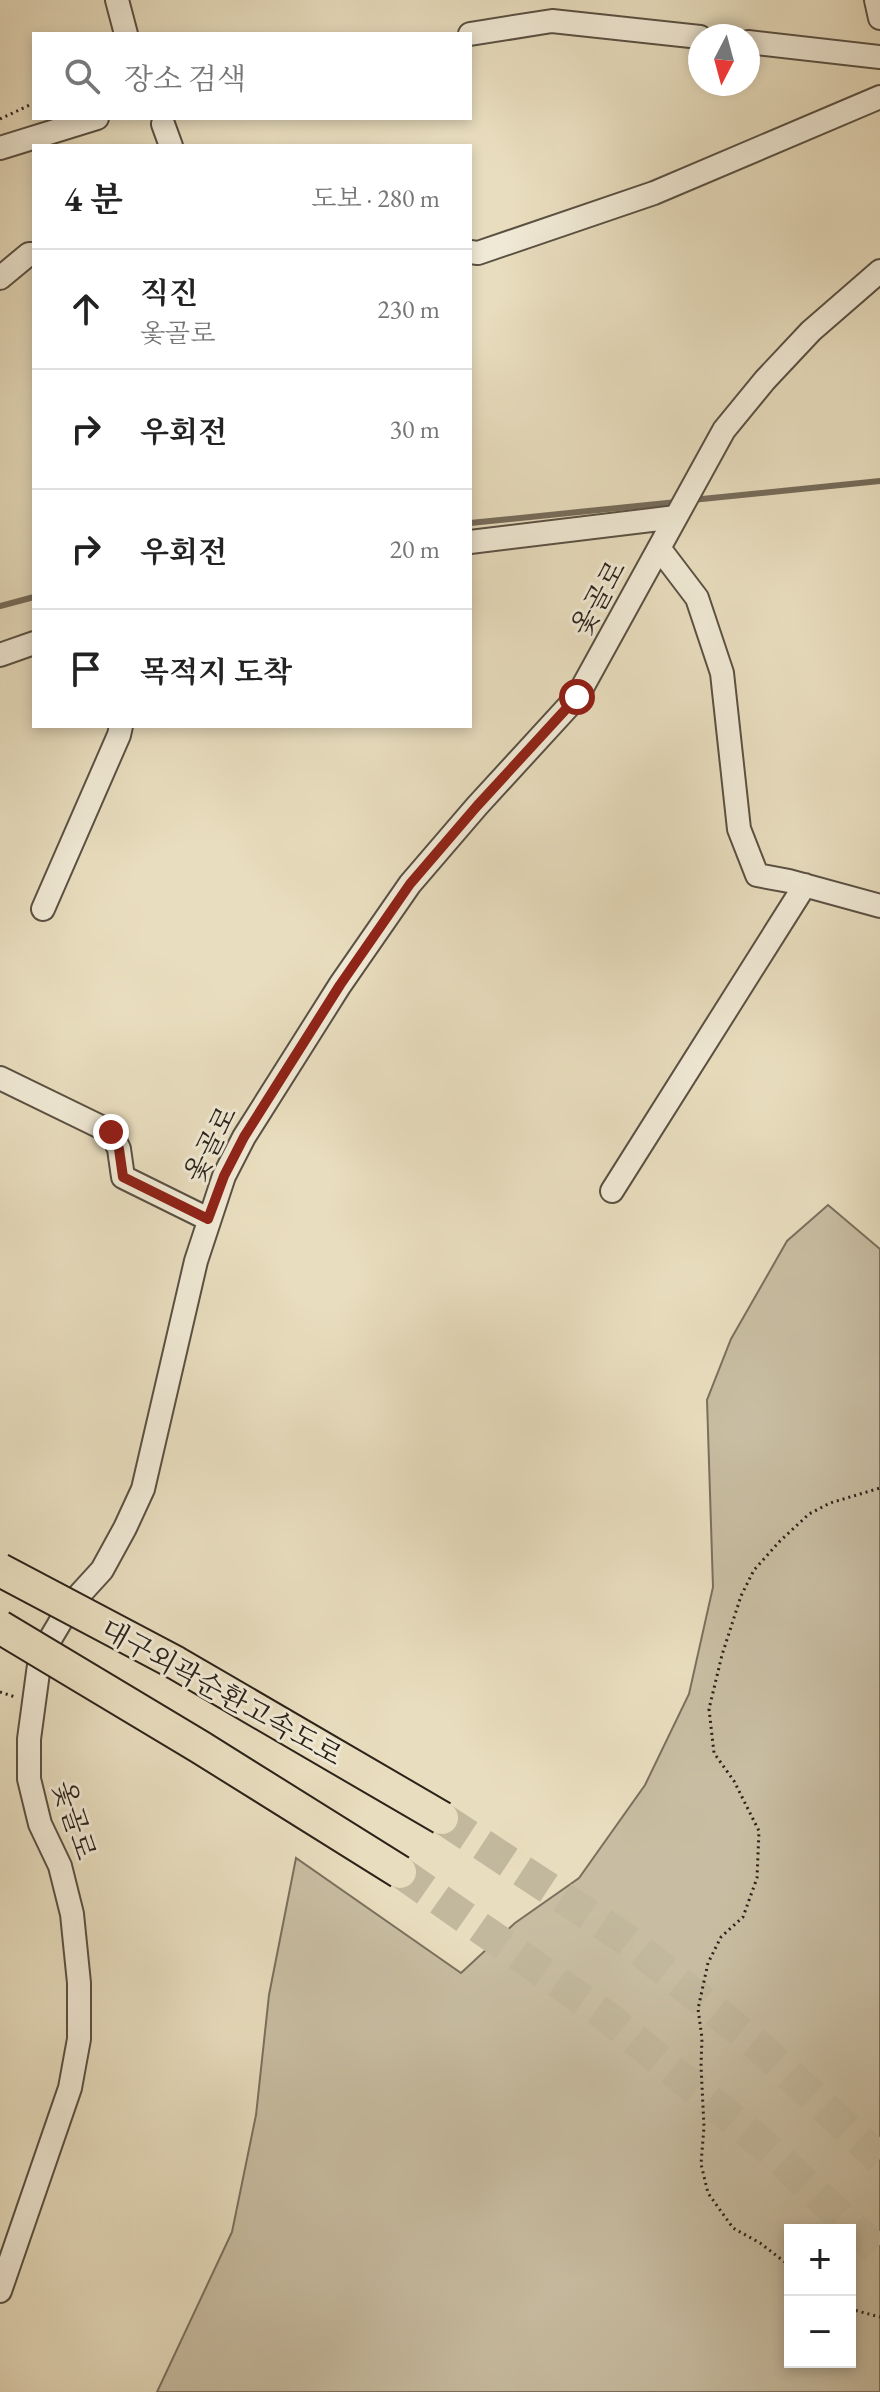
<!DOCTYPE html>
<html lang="ko">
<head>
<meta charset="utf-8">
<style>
  :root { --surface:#fff; --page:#f6f6f6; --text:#222; --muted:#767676; --line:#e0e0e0 }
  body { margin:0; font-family:"EB Garamond","Noto Serif KR",serif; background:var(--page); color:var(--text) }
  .controls { position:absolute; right:24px; bottom:24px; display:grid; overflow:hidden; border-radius:0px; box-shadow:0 4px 12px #0003 }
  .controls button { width:72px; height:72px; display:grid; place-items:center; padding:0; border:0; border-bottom:2px solid var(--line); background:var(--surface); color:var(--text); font:40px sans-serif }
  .compass { position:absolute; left:688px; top:24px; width:72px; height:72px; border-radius:50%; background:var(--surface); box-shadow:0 4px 12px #0003; rotate:186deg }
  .stop { position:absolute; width:24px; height:24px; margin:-18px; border:6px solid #8f2418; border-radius:50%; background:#fff }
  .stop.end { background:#8f2418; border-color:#fff; box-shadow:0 2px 8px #0008 }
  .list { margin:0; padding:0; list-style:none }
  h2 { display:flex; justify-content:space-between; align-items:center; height:104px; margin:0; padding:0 32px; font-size:34px }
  h2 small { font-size:26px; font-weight:400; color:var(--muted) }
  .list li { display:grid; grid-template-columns:52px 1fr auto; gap:24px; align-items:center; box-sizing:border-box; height:120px; padding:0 32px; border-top:2px solid var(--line) }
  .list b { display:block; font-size:30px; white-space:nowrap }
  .list p { margin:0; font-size:26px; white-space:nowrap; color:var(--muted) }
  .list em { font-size:26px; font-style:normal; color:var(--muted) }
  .icon { flex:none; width:44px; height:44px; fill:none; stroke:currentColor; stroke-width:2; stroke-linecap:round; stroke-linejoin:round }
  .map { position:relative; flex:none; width:880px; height:2392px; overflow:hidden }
  .search { position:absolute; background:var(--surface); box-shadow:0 4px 12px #0003; left:32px; top:32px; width:440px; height:88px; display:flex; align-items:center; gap:20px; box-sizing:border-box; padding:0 28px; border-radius:0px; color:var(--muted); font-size:30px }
  .panel { position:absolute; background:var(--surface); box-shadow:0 4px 12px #0003; left:32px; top:144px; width:440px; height:584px; border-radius:0px }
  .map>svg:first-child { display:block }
</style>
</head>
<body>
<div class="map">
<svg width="880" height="2392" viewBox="0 0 880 2392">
  <rect width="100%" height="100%" fill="#e8ddbe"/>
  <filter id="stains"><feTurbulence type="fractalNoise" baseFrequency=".0025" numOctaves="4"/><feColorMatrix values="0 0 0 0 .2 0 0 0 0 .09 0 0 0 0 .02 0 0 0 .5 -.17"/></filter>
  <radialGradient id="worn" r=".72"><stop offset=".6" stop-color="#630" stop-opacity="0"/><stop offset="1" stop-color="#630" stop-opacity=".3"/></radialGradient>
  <path fill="#c8bda2" stroke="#7a705e" stroke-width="2" fill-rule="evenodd" d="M828,1205L880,1249V2392H157L232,2232L256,2115L269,1995L296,1858L461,1973L515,1923L579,1878L645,1785L689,1694L713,1587L707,1400L731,1339L787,1241ZM790,2230H850V2362H790Z"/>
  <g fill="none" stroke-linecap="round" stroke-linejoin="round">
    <path stroke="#766c5b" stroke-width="6" d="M692,500L880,481
      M470,523L677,502
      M0,606L34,597"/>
    <path stroke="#c2b89d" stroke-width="32" stroke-dasharray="32 16" stroke-linecap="butt" d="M442,1818L627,1940L762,2049L880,2159
      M400,1872L606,2016L764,2145L880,2253"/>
    <g stroke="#5a5143" stroke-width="26">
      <path id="minor" d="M117,0L126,34
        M876,0L880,18
        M470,34L552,21L700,37
        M748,42L880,57
        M163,124L171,146
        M0,148L97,118
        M470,252L478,253L654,193L880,97
        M0,278L29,254H34
        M470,542L676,517
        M659,548L697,598L722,673L739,829L757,875L789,881L880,906
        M0,655L34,643
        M43,909L119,735L121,726
        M0,1078L111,1132L119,1149L123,1177L208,1219
        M612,1191L805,885
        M0,2291L70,2088L79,2039V1983L72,1914L60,1866L40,1824L29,1779V1739L39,1665L52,1636L71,1604L102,1570L125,1528L143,1489L196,1261L224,1176L244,1137L340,985L410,884L477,806L577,697L724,430L765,380L811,331L880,271"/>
    </g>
    <path stroke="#2b221a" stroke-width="3" stroke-dasharray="2 4" stroke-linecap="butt" d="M0,119L34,103
      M0,1692L15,1697
      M790,2266L760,2243L733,2228L708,2193L701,2164L704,2127L701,2066L702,2038L698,2009L708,1963L721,1937L743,1917L757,1878L759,1831L734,1781L714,1753L709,1709L722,1655L741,1596L754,1570L780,1541L809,1514L830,1503L880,1488
      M850,2309L880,2317"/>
    <use href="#minor" stroke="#f0e9d5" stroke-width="22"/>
    <g stroke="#2b221a" stroke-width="36" stroke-linecap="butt">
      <path id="highway-bridge" d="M0,1570L176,1663L442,1818
        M0,1627L200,1747L400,1872"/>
    </g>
    <use href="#highway-bridge" stroke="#e8ddbe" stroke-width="32"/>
  </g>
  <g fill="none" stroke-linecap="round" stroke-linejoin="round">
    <path stroke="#8f2418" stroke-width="10" d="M111,1132L119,1149L123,1177L208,1219L224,1176L244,1137L340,985L410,884L477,806L577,697"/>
  </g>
  <g text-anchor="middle" stroke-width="6" stroke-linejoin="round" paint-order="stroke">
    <g font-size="28" fill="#2b221a" stroke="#f0e9d5">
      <text transform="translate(598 598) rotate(-61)" y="10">옻골로</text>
      <text transform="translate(210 1144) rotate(-63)" y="10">옻골로</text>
      <text transform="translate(222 1692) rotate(29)" y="10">대구외곽순환고속도로</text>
      <text transform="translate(75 1820) rotate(72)" y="10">옻골로</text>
    </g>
  </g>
  <rect width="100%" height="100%" filter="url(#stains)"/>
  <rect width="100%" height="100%" fill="url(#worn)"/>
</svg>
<div class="controls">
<button>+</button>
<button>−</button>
</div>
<svg class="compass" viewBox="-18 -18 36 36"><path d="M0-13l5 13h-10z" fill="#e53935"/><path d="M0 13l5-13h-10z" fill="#767676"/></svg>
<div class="stop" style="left:577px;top:697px"></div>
<div class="stop end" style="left:111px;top:1132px"></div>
<div class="search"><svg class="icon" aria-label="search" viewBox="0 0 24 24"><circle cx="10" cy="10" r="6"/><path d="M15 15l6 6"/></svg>장소 검색</div>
<section class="panel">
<h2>4 분<small>도보 · 280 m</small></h2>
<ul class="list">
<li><svg class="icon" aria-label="ahead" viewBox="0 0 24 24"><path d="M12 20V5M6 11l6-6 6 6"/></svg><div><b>직진</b><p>옻골로</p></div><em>230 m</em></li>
<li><svg class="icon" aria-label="right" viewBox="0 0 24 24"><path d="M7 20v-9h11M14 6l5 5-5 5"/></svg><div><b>우회전</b></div><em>30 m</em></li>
<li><svg class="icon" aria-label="right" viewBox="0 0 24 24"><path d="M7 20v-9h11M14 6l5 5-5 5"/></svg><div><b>우회전</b></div><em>20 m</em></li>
<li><svg class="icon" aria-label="arrive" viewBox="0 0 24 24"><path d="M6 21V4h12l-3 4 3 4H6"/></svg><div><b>목적지 도착</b></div></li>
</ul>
</section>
</div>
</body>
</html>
